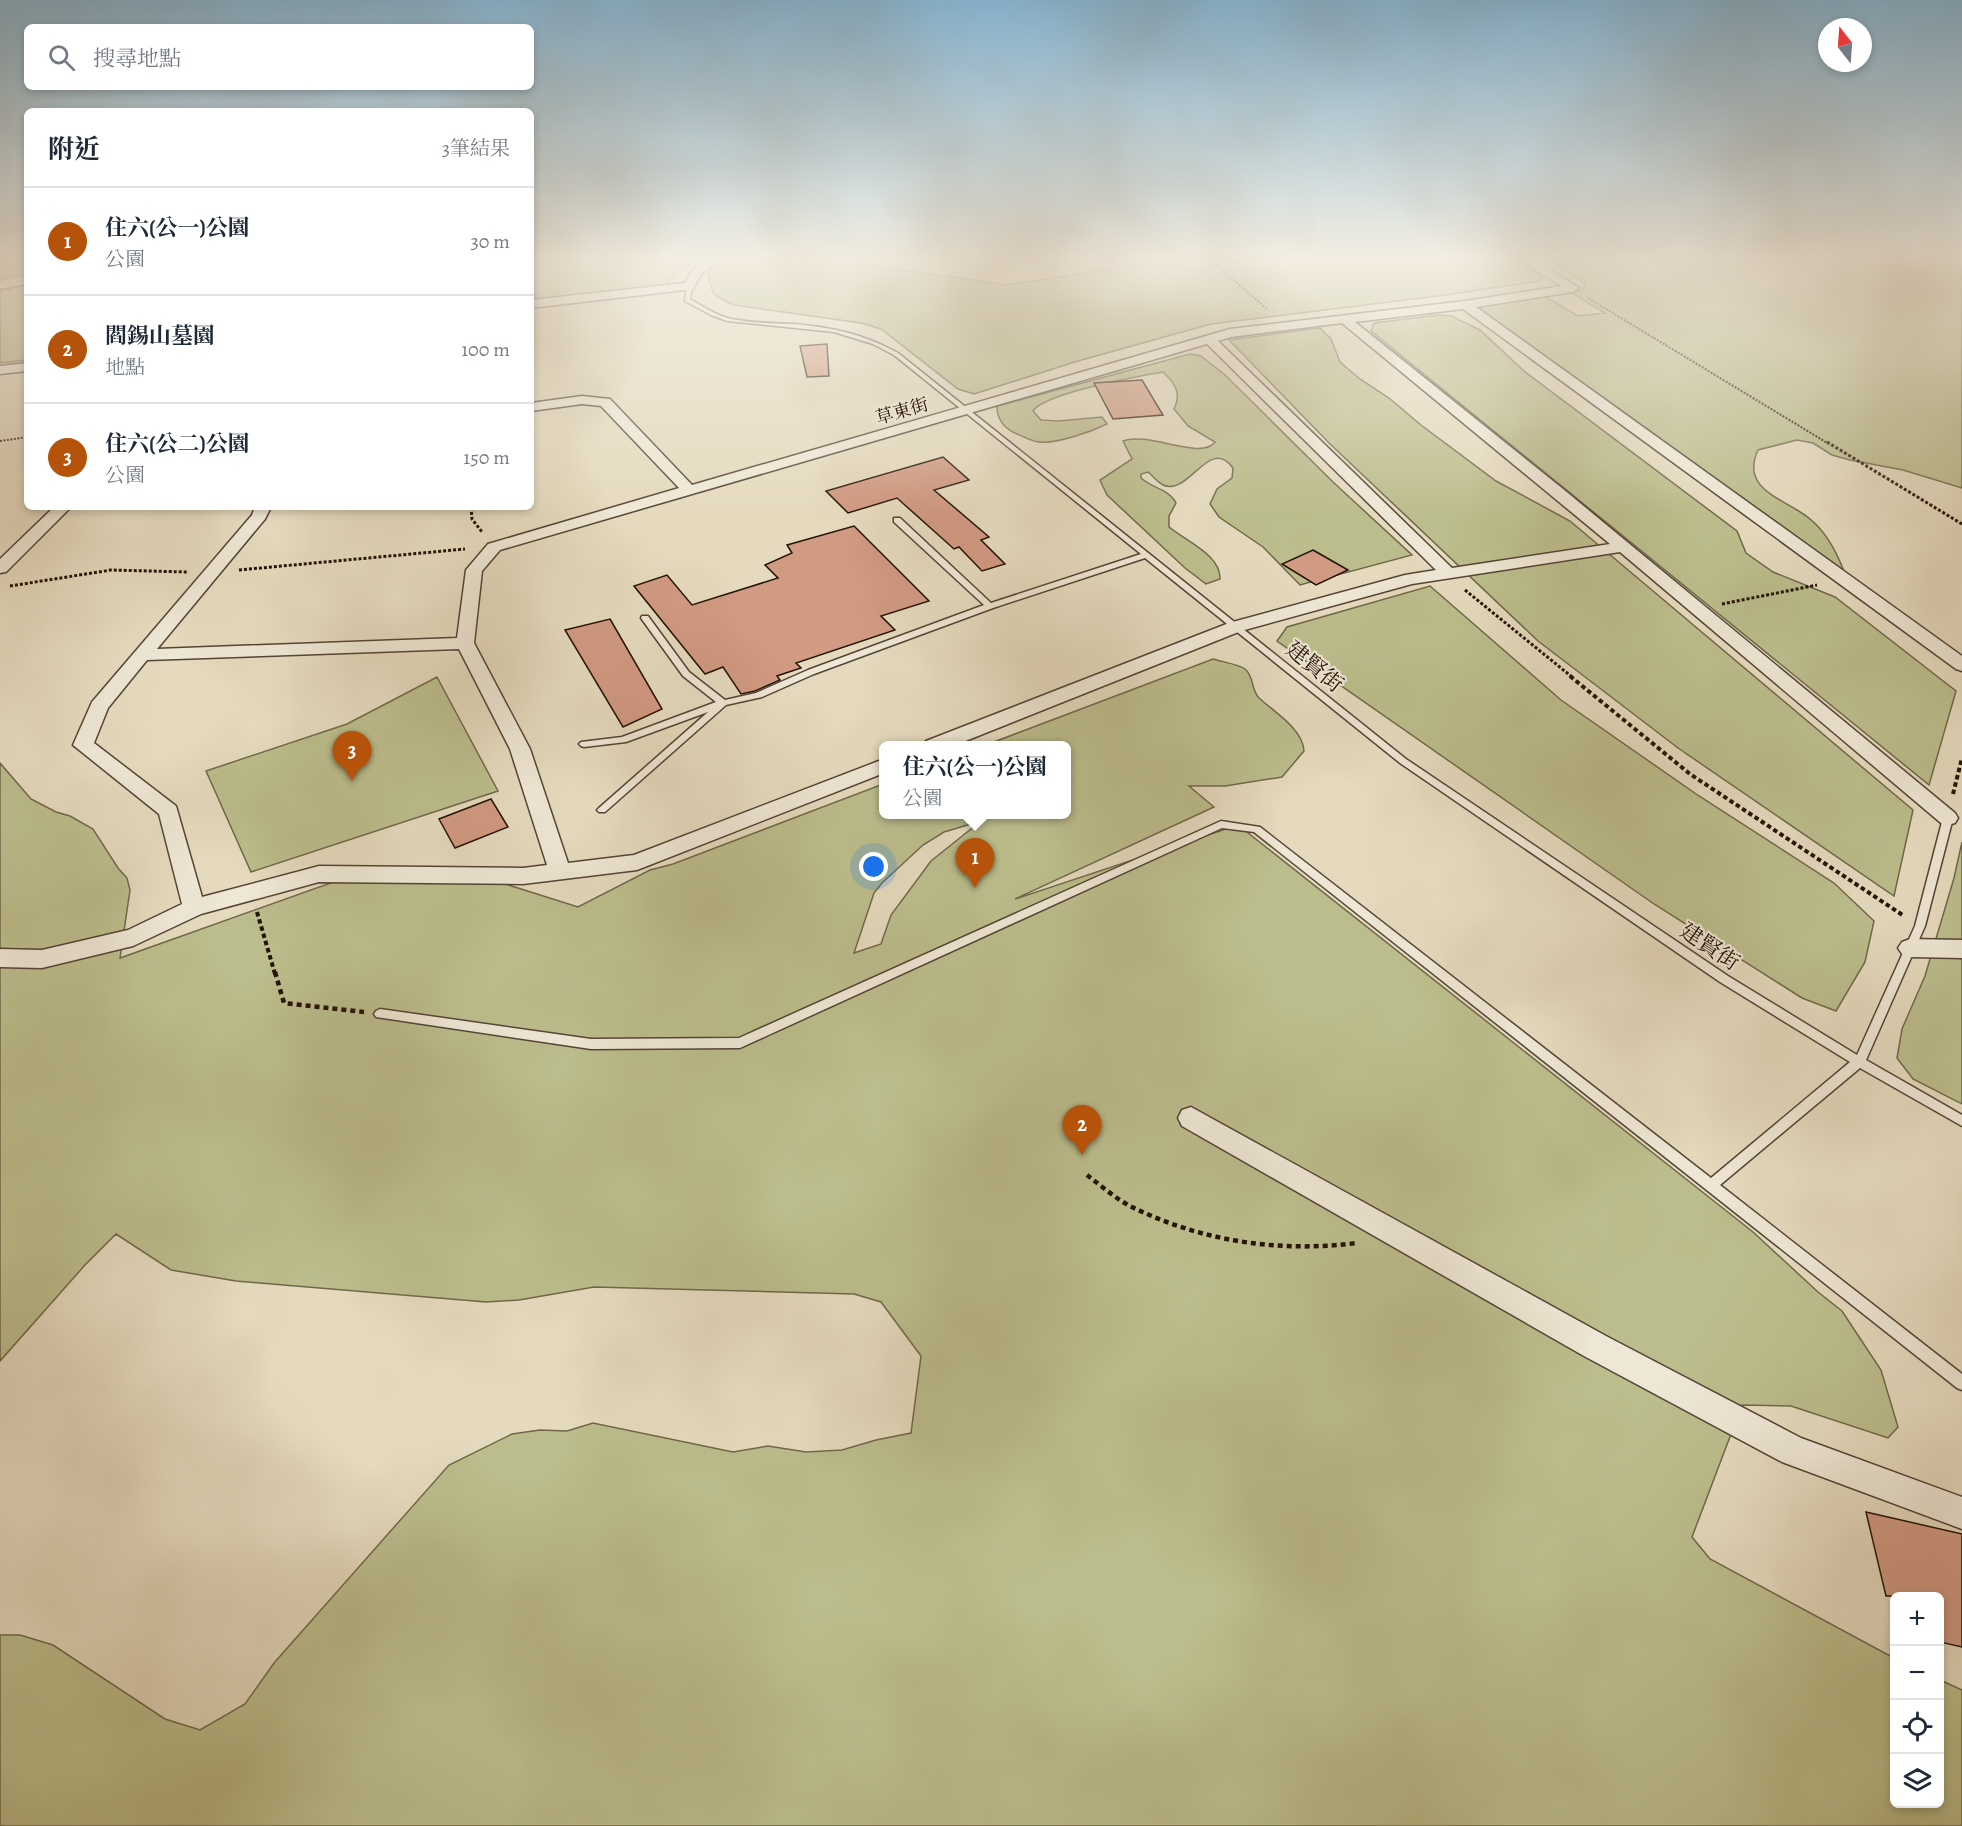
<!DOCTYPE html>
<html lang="zh-TW">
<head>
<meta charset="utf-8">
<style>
  :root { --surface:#fff; --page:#f2f2f3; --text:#1f2937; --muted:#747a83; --line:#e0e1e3; --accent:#b45309 }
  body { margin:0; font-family:Alegreya,"Noto Serif TC",serif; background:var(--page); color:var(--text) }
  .controls { position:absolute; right:18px; bottom:18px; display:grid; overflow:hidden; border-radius:9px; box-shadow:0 3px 9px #0003 }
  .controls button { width:54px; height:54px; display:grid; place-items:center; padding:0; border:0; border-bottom:2px solid var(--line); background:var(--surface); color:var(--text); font:30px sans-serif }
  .compass { position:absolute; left:1818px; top:18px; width:54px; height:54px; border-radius:50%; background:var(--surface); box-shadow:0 3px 9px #0003; rotate:343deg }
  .you { position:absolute; left:874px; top:867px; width:21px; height:21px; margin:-15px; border:4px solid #fff; border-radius:50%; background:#1a73e8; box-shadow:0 0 0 9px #1a73e833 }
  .badge { display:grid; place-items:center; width:39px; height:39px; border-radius:50%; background:var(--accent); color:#fff; font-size:20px; font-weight:700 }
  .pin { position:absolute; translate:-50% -50px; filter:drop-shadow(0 2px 3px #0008) }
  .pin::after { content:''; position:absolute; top:32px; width:21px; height:18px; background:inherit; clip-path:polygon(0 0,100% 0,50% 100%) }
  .popup { position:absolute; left:879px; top:741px; width:192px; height:78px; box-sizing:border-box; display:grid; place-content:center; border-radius:9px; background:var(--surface); filter:drop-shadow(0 2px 4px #0005); font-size:20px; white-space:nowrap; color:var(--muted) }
  .popup b { font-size:22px; color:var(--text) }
  .popup::after { content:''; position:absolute; left:50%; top:100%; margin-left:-12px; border:12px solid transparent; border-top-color:var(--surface) }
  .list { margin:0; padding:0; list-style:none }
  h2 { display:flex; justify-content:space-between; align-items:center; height:78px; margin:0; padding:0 24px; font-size:26px }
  h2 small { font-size:20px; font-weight:400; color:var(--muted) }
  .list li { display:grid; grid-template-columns:39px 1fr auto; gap:18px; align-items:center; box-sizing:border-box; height:108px; padding:0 24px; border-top:2px solid var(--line) }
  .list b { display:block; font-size:22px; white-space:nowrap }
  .list p { margin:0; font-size:20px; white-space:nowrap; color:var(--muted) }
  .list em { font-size:20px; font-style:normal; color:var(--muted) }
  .icon { flex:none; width:33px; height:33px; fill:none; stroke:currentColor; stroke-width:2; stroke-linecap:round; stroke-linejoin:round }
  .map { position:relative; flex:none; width:1962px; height:1826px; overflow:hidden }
  .search { position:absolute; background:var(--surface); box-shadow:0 3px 9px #0003; left:24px; top:24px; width:510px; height:66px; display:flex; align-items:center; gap:15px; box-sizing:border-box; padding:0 21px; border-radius:9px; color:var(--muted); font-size:22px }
  .panel { position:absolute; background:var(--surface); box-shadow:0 3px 9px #0003; left:24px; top:108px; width:510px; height:402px; border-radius:9px }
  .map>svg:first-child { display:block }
</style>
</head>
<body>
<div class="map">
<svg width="1962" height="1826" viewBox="0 0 1962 1826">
  <rect width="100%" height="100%" fill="#e5dabe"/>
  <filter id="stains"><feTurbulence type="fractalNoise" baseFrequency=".00333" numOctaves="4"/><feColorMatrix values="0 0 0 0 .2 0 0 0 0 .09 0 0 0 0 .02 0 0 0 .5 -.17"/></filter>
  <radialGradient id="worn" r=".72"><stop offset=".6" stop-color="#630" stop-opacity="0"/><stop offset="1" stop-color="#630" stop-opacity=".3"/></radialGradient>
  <path fill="#bcbd8c" stroke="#70684a" stroke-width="1.5" fill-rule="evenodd" d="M0,259H27V273L0,278Z
    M531,259H702L679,268L668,283L657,287L531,300Z
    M727,259H826L1007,285L1174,259H1513L1543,277L1539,281L1446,295L1211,324L1078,361L974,394L958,389L881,329L861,323L734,305C713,296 711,295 708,272Z
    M1548,259H1962V488L1903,470L1850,460L1832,455L1813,443L1797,440L1758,450C1739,491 1787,499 1810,519C1826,532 1836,551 1843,569L1839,571L1476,309L1478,307L1546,297L1578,316L1605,313L1572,293L1583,290L1585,284Z
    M27,285V360L0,363V290Z
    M1438,315L1451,316L1480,330L1524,371L1737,531L1746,553L1773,572L1835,597L1956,691L1929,785L1371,331L1374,323Z
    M1320,328L1331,339L1340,362L1360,379L1389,398L1421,425L1496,481L1570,521L1913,810L1894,896L1678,748L1538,641L1329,443L1229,340Z
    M1190,354L1201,356L1225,375L1333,482L1412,555L1300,585L1263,547L1219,517L1210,504L1217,489L1232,478L1233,468C1209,435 1189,497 1163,485C1157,482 1153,476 1148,472L1141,474V478C1152,488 1170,490 1176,503L1169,516V527C1186,541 1221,555 1220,579L1206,584L1185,568L1107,495L1100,480L1132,459L1123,441C1148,431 1201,461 1215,442L1188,426L1174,409C1182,394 1175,383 1163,372C1139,376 1045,393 1033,411L1041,420L1059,421L1102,417L1107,424C1090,432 1057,444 1039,442C1031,441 1024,437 1017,434C1005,429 997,420 997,406Z
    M1430,586L1561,700L1699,796L1834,883L1874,921L1865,962L1836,1011L1802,998L1654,904L1277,641L1287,627Z
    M1213,659C1222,662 1238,664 1245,669C1254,676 1251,690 1259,698C1274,712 1303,729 1304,751L1282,777L1225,786H1189L1214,807L1015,899L1238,825L1753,1232L1818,1292L1842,1311L1881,1370L1898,1427L1888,1438L1791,1406L1742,1405L1692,1537L1710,1559L1894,1658V1804H1940V1680L1962,1690V1826H0V1635H20L53,1645L165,1719L200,1730L245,1704L274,1663L449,1465L512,1434L540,1430L567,1431L593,1423L733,1452L768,1446L806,1452L842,1450L876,1440L911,1433L921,1356L881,1302L854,1294L594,1287L519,1300L486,1302L236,1281L171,1270L116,1234L85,1265L0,1361V763L31,799L56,812L70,816L93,829L118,868L127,878L130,890L120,958L367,870L499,882L578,907L650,870L673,864L883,784L884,814H1066V746L986,745ZM981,821L931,861L891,915L881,944L854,953L874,893L882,883L923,845L944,832Z
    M437,677L498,791L251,872L206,771L347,724Z
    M1962,842V1104L1913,1079L1897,1058L1902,1029L1925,976L1954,878Z"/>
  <path fill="#d19a82" stroke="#251207" stroke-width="1.5" d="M827,344L829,376L807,377L800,346Z
    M1142,380L1163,415L1113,419L1094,383Z
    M943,457L969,480L934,490L989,537L981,540L1005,564L982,571L959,547L954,549L897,498L848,513L826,491Z
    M854,526L929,601L881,616L895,630L796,663L801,668L777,676L780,680L755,691L741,694L723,667L705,674L634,586L667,575L692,605L778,578L765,565L792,553L787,545Z
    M1313,550L1348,570L1316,585L1282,564Z
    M610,619L662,709L623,727L565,630Z
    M491,799L508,827L455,848L439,819Z
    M1866,1512L1962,1534V1647L1940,1642V1596H1886Z"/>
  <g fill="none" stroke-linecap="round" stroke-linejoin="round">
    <g stroke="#554435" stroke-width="3">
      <path id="service" d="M687,285L692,286L690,299C702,306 714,314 727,318C748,323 771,323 792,324C832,327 863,334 898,353L1406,759L1728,976L1857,1055L1915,926L1943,818L1948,815L1951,816L1953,818L1925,926L1866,1060L1962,1115V1126L1860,1068L1720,1185L1962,1374V1390L1957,1388L1254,832L1222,828L740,1048L591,1049L376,1017L374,1014L376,1011L380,1009L591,1039L739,1038L1221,821L1260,827L1711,1178L1850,1062L1720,982L1400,763L1145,558L993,608L814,674L762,697L726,705L605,812H599L597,810L599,808L708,712L626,742L584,747L581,746L579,744L581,742L622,737L716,702L683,676L641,618L642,616H648L689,672L725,700L756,693L808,670L984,605L894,522V518H900L991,603L1141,554L894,355L873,344L834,332L727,321L711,315L685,301Z"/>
    </g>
    <g stroke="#554435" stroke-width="3">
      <path id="minor" d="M706,259H720L701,274L693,289L531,308V300L685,283L692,270Z
        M1519,259H1534L1579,288L1573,292L1476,307L1962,656V671L1956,669L1463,309L1355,322L1563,489L1955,813L1958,818L1955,823L1948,825L1941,823L1620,552L1412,584L1241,631L953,746H923L926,741L1229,623L1405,575L1436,570L1207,344L500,550L482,571L474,643L530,749L568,863L634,855L884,759V773L637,870L523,884L319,882L201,914L133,946L42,968L0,967V949L42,950L128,930L182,904L159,814L73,745L92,702L252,515L255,507H271L265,519L157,649L457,638L466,570L488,544L679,488L601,406L582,404L531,411V403L582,396L610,399L692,485L1230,329L1465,301L1562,286ZM1342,323L1610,544L1452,568L1218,341L1231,337ZM459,649L510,749L547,865L523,868L319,866L202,897L176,806L94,743L108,708L147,660Z
        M27,276V284L0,289V281Z
        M27,363V371L0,374V366Z
        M54,507H71L6,572L0,573V559Z
        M1910,939L1962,940V958L1910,957L1902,954L1898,948L1902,942Z
        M1191,1107L1606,1336L1801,1438L1962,1497V1529L1782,1462L1584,1356L1182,1126L1178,1118L1182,1110Z"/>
    </g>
    <path stroke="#251207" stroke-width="2" stroke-dasharray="2 1.5" stroke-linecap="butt" d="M1210,259L1268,310
      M1588,298L1829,444
      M0,441L27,437"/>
    <path stroke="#251207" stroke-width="3" stroke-dasharray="3 2" stroke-linecap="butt" d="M1827,442L1962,524
      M471,507L472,519L482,532
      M239,570L465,549
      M10,586L111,570L187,572
      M1465,590L1572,677
      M1722,604L1817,585"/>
    <path stroke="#251207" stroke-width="4" stroke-dasharray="4.5 3" stroke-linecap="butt" d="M1570,676L1690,774L1904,916
      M1953,794L1962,758
      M257,912L275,974"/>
    <path stroke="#251207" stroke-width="4.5" stroke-dasharray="5 4" stroke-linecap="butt" d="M275,972L284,1003L364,1012
      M1087,1175C1100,1185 1114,1197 1128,1205C1199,1241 1278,1253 1357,1243"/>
    <use href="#service" fill="#eee7d5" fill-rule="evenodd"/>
    <use href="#minor" fill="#eee7d5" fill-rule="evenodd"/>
  </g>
  <linearGradient id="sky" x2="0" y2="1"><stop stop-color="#87b6d4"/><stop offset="0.5" stop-color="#f3eee2"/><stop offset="1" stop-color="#f3eee2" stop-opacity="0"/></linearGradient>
  <rect width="1962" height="515" fill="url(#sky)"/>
  <g text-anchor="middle" stroke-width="4.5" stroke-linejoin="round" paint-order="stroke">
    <g font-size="18" fill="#251207" stroke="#eee7d5">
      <text transform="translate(902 411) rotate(-16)" y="6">草東街</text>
    </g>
    <g font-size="22" fill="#251207" stroke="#eee7d5">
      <text transform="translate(1315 666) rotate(39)" y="8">建賢街</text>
      <text transform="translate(1710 946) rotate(34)" y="8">建賢街</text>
    </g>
  </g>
  <rect width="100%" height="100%" filter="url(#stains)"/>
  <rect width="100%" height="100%" fill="url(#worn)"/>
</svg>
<div class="controls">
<button>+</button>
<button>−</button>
<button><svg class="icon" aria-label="locate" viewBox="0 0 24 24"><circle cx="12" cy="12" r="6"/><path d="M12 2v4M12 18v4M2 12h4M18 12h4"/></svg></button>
<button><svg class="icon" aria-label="layers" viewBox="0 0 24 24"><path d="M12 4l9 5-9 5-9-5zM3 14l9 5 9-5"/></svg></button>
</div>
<svg class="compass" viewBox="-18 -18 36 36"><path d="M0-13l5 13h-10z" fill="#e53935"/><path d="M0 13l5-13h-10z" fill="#747a83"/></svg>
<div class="you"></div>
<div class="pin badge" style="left:975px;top:888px">1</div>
<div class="popup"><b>住六(公一)公園</b>公園</div>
<div class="pin badge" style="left:1082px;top:1155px">2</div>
<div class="pin badge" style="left:352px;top:781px">3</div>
<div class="search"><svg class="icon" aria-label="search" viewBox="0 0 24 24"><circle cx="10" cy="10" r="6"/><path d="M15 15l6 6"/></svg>搜尋地點</div>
<section class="panel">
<h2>附近<small>3筆結果</small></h2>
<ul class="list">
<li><span class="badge">1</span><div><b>住六(公一)公園</b><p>公園</p></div><em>30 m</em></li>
<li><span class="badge">2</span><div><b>閻錫山墓園</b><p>地點</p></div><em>100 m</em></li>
<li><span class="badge">3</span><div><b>住六(公二)公園</b><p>公園</p></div><em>150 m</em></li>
</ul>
</section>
</div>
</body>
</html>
